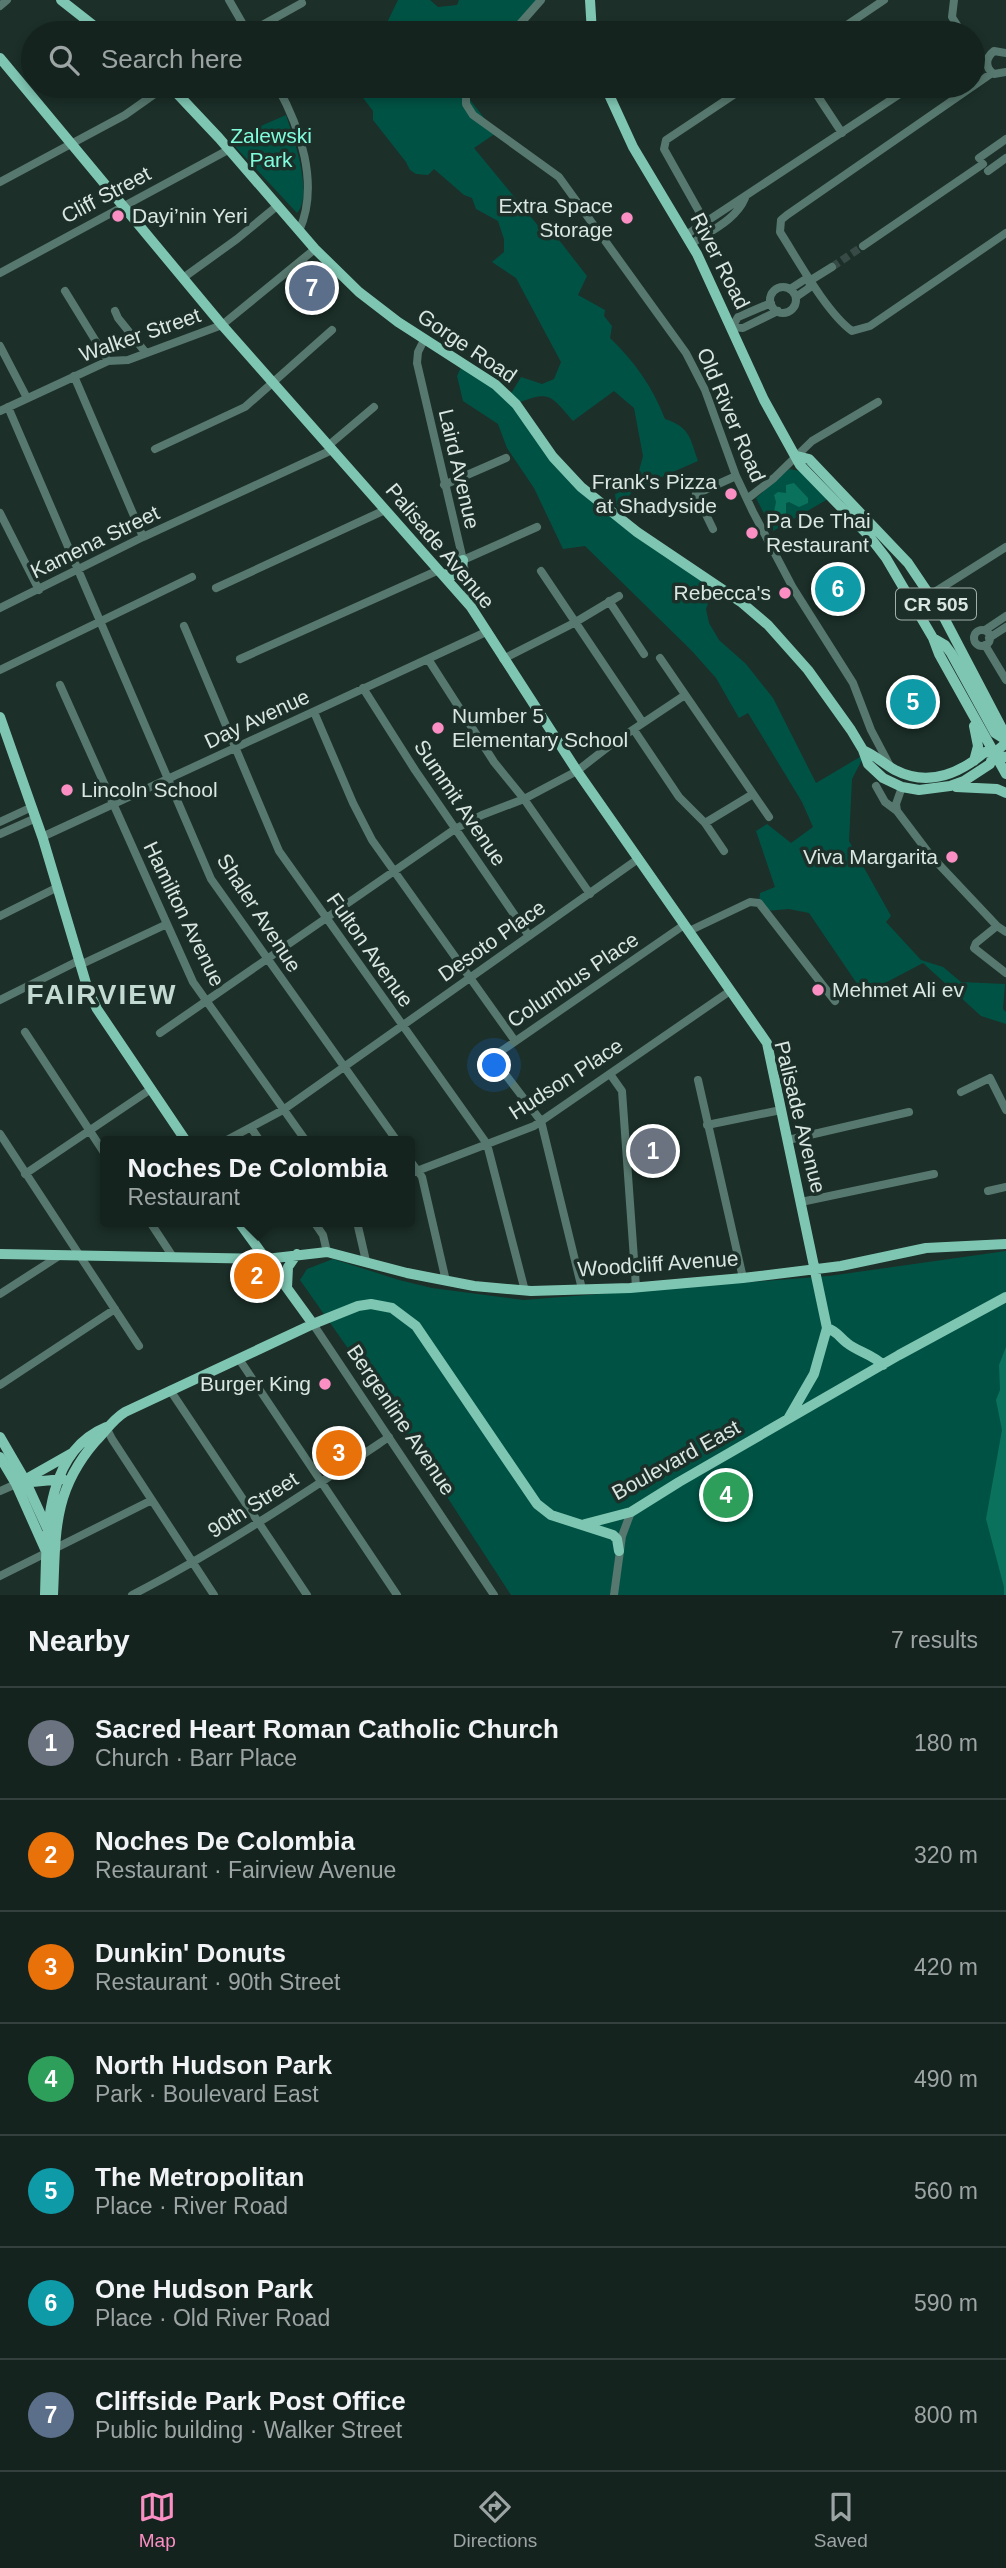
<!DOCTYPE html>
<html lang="en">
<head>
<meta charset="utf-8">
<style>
  :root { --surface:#15231f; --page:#1e2b28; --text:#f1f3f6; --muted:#9da4a4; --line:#34403d; --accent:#fb8fc4 }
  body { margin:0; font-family:Helvetica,sans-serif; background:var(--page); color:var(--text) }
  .you { position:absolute; left:495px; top:1066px; width:24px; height:24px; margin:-18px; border:5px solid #fff; border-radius:50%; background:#1a73e8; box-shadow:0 0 0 10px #1a73e833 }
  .badge { display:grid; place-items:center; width:46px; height:46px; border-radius:50%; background:var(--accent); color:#fff; font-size:23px; font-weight:700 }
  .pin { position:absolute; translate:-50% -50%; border:4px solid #fff; box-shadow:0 2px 7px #0006 }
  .popup { position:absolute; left:100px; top:1136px; width:315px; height:91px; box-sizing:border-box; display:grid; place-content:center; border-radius:7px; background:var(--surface); filter:drop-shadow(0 2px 5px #0005); font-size:23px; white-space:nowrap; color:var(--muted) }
  .popup b { font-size:26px; color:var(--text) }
  .popup::after { content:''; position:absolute; left:50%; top:100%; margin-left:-14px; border:14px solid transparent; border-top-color:var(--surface) }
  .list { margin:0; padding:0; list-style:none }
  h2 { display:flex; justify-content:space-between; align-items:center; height:91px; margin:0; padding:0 28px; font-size:30px }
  h2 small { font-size:23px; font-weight:400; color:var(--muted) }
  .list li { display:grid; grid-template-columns:46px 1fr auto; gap:21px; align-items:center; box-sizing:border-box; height:112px; padding:0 28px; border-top:2px solid var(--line) }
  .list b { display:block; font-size:26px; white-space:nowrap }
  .list p { margin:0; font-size:23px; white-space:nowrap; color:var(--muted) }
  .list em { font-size:23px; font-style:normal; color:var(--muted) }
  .icon { flex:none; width:38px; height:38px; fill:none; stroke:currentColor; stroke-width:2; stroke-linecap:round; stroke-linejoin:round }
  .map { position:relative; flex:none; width:1006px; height:1595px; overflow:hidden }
  .search { position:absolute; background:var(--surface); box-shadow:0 4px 10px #0003; left:21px; right:21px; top:21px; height:77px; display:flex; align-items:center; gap:18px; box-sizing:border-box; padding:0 24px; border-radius:38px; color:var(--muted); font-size:26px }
  .sheet { height:875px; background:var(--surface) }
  nav { display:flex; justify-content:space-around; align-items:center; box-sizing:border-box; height:98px; border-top:2px solid var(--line); background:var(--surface); font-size:19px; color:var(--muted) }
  nav a { display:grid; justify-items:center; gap:4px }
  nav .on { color:var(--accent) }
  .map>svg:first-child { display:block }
</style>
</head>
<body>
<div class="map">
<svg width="1006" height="1595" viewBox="0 0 1006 1595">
  <rect width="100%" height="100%" fill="#1c2f29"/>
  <path fill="#005344" d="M398,0H430L438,7L457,5L459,0H539L514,33H382Z
    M354,86H467L463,91L496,133L474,148L540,228L551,238L559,240L587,276L578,295L605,310L604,316L612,326L610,338C635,362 652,386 665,419C690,427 690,438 698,461L634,489L629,496L631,505L617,507L615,494L635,486L643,456L634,408L614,391L573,421C550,395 550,390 516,404L567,473L715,585L706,609L709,623L719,640L746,664L773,698L816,783L865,754L852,779L849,841L891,916L886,922L921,960L943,967L961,982L1005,984L1003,1009L1006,1012V1024L981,1016L923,963L864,994L809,913L789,909L766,911L759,903L760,893L775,887L756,831L767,824L791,843L813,827L802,802L748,713L739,718L716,678L692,651L585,546L563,549L534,488L507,448L498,424L463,401L457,376L463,363L509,397L521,377L542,384L554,379L561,362L516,278L492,262L504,252V239L498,221L476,209L472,198L464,195L434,169L428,175L416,174L410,170L406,162L373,120V111Z
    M286,115C293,137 314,194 297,213L229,140Z
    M789,469L800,471L828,499L773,531L756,498Z
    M1006,1251V1595H511L380,1394L300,1280L307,1269L333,1259L399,1280L432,1288L524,1300L829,1276Z"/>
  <path fill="#0a715d" d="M794,483L808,498V503L799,507L789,502L786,503V515L777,517L774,512L776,502L774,495L778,492L786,493V485Z
    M1006,1347V1595H1004V1587L986,1519L1002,1430L996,1400L1000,1390L999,1365Z"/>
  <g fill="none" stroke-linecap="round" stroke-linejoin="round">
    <path stroke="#384a45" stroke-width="8" stroke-dasharray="8 4" stroke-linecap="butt" d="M832,267L863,246"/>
    <path stroke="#57786e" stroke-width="8" d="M229,0L248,33
      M954,0L952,17L962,33
      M0,6L7,0
      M248,33L302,3
      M512,33L541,0
      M835,33L884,0
      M1006,53L994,51C985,58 985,68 994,74L1006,72
      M992,73L787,215L781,220L780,232C798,260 826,312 852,331L870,326L1006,233
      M277,86C300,127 320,185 299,231
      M466,86V104L473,115L559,177L686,353L705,390L736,476L753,512L793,588L853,683L871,730L889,764
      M811,86L842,133
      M979,158L1006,139
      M988,171L1006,158
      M0,182L125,115L166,86
      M705,222L664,149L666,140L747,86
      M686,235L912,86
      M691,244C710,231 736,220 745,198
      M863,246L983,164
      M0,273L228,150
      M183,278L237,239L277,206
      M770 300a13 13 0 1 1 26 0a13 13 0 1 1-26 0Z
      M790,289L804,280H811L832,267
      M65,291L108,361
      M796,297L809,288L811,280
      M115,311L118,318L146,353
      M732,327L743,328L778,311
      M732,327L738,317L771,303
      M424,340L418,352L417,363L463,560L471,607
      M0,346L27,398
      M74,376L143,537
      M8,407L211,879L397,1141
      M0,411L108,361L128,360L222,325L315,249
      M329,445L374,407
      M155,449L245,407L332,330
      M444,485L506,458
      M747,499L774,478L812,441L878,402
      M0,513L39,590
      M713,529L696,494L736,476
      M463,560L537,527
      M541,571L643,723
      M216,588L385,510
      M930,595L1006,547
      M609,601L644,654
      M0,608L143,537L332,450
      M184,626L279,851L487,1144L525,1291
      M985,630L1006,616
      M974 638a8 8 0 1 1 16 0a8 8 0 1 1-16 0Z
      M989,638L1006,627
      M985,645L1006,680
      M660,658L769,817
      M240,659L439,570
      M428,659L494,762L524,799L590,894
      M503,659L574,623L619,596
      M0,670L192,577
      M60,685L193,982L306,1141
      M363,688L415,770L529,936
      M314,712L353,803L372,840L515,1041
      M634,730L679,797L705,823L724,851
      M876,786L885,802L897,811
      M902,787L896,804L897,811L931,856L997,926L1006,932
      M0,822L32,807
      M705,823L753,794
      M0,834L36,818
      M42,837L486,632
      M0,916L58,887
      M997,926L976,943L974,948L1006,973
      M689,931L750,902L759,903L835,1001
      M82,964L167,924
      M0,1000L80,960
      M25,1032L105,1154
      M160,1033L455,829L482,815L524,799L577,771L613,743L685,695
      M492,1057L541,1121L582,1289
      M481,1065L684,925
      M610,1074L622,1091L636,1287
      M698,1080L743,1278
      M961,1092L990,1078L1006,1110
      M707,1125L781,1110
      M252,1129L260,1141
      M0,1134L139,1346
      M788,1140L909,1112
      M225,1141L283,1110L638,859
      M409,1159L422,1177L446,1281
      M25,1174L151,1089
      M409,1174L534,1126L730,991
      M988,1191L1006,1187
      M801,1202L934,1174
      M150,1222L173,1257
      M314,1222L323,1235L327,1252
      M357,1222L366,1261
      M0,1294L59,1256
      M313,1324L494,1595
      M239,1359L397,1595
      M0,1385L115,1309
      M170,1390L307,1595
      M106,1427L112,1439L214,1595
      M0,1491L16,1484
      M0,1576L152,1500
      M132,1595C222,1549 305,1493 389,1437
      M614,1595L622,1536L631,1512"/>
    <path stroke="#7fc6b2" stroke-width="10" d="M61,0L103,33
      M590,0L592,33
      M0,58L222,325L471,607L577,771L767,1043L827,1328L814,1374L788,1419
      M170,86L219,138L315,249L359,292L398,322L496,385L516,404L553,457L581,487L637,532L741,602L768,625L808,670L851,730L863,750L868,764L883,778L902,787L919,790L950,786L964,781L990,764L994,753L1006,743
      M605,86L633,147L697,254L764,400L800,465L869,536L886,558L933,638L939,654L1006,774
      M797,456L809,459L908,563L941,612L1006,736
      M442,574L456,575L461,570L463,560
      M933,638L945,645L951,653L995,733L1006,740
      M0,717L43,839L88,990L97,1009L186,1141
      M863,750C875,755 884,764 895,770C928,787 959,774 985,752L1006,757
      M974,761L978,746L974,726
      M956,787L997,789L1006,793
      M239,1222L313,1324
      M0,1254L266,1259L327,1252L407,1273L474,1286L531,1291L630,1288L743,1278L841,1266L926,1248L1006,1244
      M287,1288L288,1267L297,1254
      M827,1328C837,1331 839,1337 847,1343C858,1352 872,1354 883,1365
      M0,1437L25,1480L47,1528
      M0,1457L16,1484L45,1549
      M25,1480L32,1482L63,1479
      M19,1483L72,1453
      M585,1524L631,1512L679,1482L899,1355L1006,1297
      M45,1595C47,1537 43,1453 106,1427
      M53,1595C56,1534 52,1492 95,1442C106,1431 112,1420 125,1412L313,1324L358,1306L371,1304L392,1308L416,1326L537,1504L551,1515L613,1535L617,1539L619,1551"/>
  </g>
  <g fill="#fb8fc4" stroke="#1c2f29" stroke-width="2.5">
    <circle cx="118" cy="216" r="7"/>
    <circle cx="627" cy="218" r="7"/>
    <circle cx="731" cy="494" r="7"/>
    <circle cx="752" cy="533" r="7"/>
    <circle cx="785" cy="593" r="7"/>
    <circle cx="438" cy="728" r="7"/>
    <circle cx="67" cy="790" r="7"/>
    <circle cx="952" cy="857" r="7"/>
    <circle cx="818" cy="990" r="7"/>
    <circle cx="325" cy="1384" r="7"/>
  </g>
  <g text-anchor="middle" stroke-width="7" stroke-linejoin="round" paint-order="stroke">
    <rect fill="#1c2f29" stroke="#a1afaa" stroke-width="2" x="896" y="588.5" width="80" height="31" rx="5"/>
    <g font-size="19" font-weight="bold" fill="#dae6e2">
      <text x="936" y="611">CR 505</text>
    </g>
    <g font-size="21" fill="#80fcdc" stroke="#1c2f29">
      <text x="271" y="143">Zalewski<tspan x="271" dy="24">Park</tspan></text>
    </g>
    <g font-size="21" fill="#dae6e2" stroke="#1c2f29">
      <text transform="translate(106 195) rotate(-28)" y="7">Cliff Street</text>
      <text transform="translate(720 261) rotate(63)" y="7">River Road</text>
      <text transform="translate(140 335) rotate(-19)" y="7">Walker Street</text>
      <text transform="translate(467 346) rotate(34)" y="7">Gorge Road</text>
      <text transform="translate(731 415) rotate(67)" y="7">Old River Road</text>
      <text transform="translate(459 469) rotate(77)" y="7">Laird Avenue</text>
      <text transform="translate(95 542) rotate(-26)" y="7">Kamena Street</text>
      <text transform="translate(440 546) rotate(50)" y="7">Palisade Avenue</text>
      <text transform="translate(257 719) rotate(-25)" y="7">Day Avenue</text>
      <text transform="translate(460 803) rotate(56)" y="7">Summit Avenue</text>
      <text transform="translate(259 913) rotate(57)" y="7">Shaler Avenue</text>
      <text transform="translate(184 914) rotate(64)" y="7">Hamilton Avenue</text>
      <text transform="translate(492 941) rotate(-35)" y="7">Desoto Place</text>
      <text transform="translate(370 950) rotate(55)" y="7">Fulton Avenue</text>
      <text transform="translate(573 980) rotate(-34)" y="7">Columbus Place</text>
      <text transform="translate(566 1079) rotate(-33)" y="7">Hudson Place</text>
      <text transform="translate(800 1117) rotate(76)" y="7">Palisade Avenue</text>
      <text transform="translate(658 1264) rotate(-4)" y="7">Woodcliff Avenue</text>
      <text transform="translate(401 1420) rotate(56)" y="7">Bergenline Avenue</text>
      <text transform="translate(676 1460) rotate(-29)" y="7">Boulevard East</text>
      <text transform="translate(253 1505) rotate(-33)" y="7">90th Street</text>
    </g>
    <g font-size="21" fill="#dae6e2" stroke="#1c2f29" text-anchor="end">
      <text x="613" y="213">Extra Space<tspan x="613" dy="24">Storage</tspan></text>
      <text x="132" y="223" text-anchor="start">Dayi’nin Yeri</text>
      <text x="717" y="489">Frank's Pizza<tspan x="717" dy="24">at Shadyside</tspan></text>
      <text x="766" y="528" text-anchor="start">Pa De Thai<tspan x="766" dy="24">Restaurant</tspan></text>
      <text x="771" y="600">Rebecca's</text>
      <text x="452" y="723" text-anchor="start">Number 5<tspan x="452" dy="24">Elementary School</tspan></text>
      <text x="81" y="797" text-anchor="start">Lincoln School</text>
      <text x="938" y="864">Viva Margarita</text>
      <text x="832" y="997" text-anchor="start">Mehmet Ali ev</text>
      <text x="311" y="1391">Burger King</text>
    </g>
    <g font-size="28" font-weight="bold" letter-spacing="2" fill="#c3dad3" stroke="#1c2f29">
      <text x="102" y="1004">FAIRVIEW</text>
    </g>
  </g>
</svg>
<div class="you"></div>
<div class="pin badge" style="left:653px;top:1151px;background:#6b7280">1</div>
<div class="pin badge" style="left:257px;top:1276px;background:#e8710a">2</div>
<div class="popup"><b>Noches De Colombia</b>Restaurant</div>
<div class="pin badge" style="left:339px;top:1453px;background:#e8710a">3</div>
<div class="pin badge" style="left:726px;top:1495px;background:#2e9e5b">4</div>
<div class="pin badge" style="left:913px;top:702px;background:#0f9aa8">5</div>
<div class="pin badge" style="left:838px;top:589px;background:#0f9aa8">6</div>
<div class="pin badge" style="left:312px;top:288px;background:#5c6f8a">7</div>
<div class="search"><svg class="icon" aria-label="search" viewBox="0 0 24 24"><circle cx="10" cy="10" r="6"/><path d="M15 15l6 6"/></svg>Search here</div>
</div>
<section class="sheet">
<h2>Nearby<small>7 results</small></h2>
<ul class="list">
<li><span class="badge" style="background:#6b7280">1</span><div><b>Sacred Heart Roman Catholic Church</b><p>Church · Barr Place</p></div><em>180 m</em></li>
<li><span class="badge" style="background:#e8710a">2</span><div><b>Noches De Colombia</b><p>Restaurant · Fairview Avenue</p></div><em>320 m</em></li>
<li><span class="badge" style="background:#e8710a">3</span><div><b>Dunkin' Donuts</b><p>Restaurant · 90th Street</p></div><em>420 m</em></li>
<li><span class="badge" style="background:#2e9e5b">4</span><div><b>North Hudson Park</b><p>Park · Boulevard East</p></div><em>490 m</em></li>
<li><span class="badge" style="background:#0f9aa8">5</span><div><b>The Metropolitan</b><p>Place · River Road</p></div><em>560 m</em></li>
<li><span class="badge" style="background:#0f9aa8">6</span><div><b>One Hudson Park</b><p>Place · Old River Road</p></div><em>590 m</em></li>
<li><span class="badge" style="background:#5c6f8a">7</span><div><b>Cliffside Park Post Office</b><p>Public building · Walker Street</p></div><em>800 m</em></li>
</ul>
</section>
<nav>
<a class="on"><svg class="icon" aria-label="map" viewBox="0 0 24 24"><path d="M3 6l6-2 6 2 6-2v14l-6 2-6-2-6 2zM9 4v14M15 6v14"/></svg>Map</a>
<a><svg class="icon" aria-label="directions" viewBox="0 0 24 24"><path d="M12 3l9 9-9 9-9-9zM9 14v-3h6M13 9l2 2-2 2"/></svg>Directions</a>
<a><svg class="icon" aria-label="saved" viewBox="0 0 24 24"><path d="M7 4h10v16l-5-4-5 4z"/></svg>Saved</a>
</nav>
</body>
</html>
